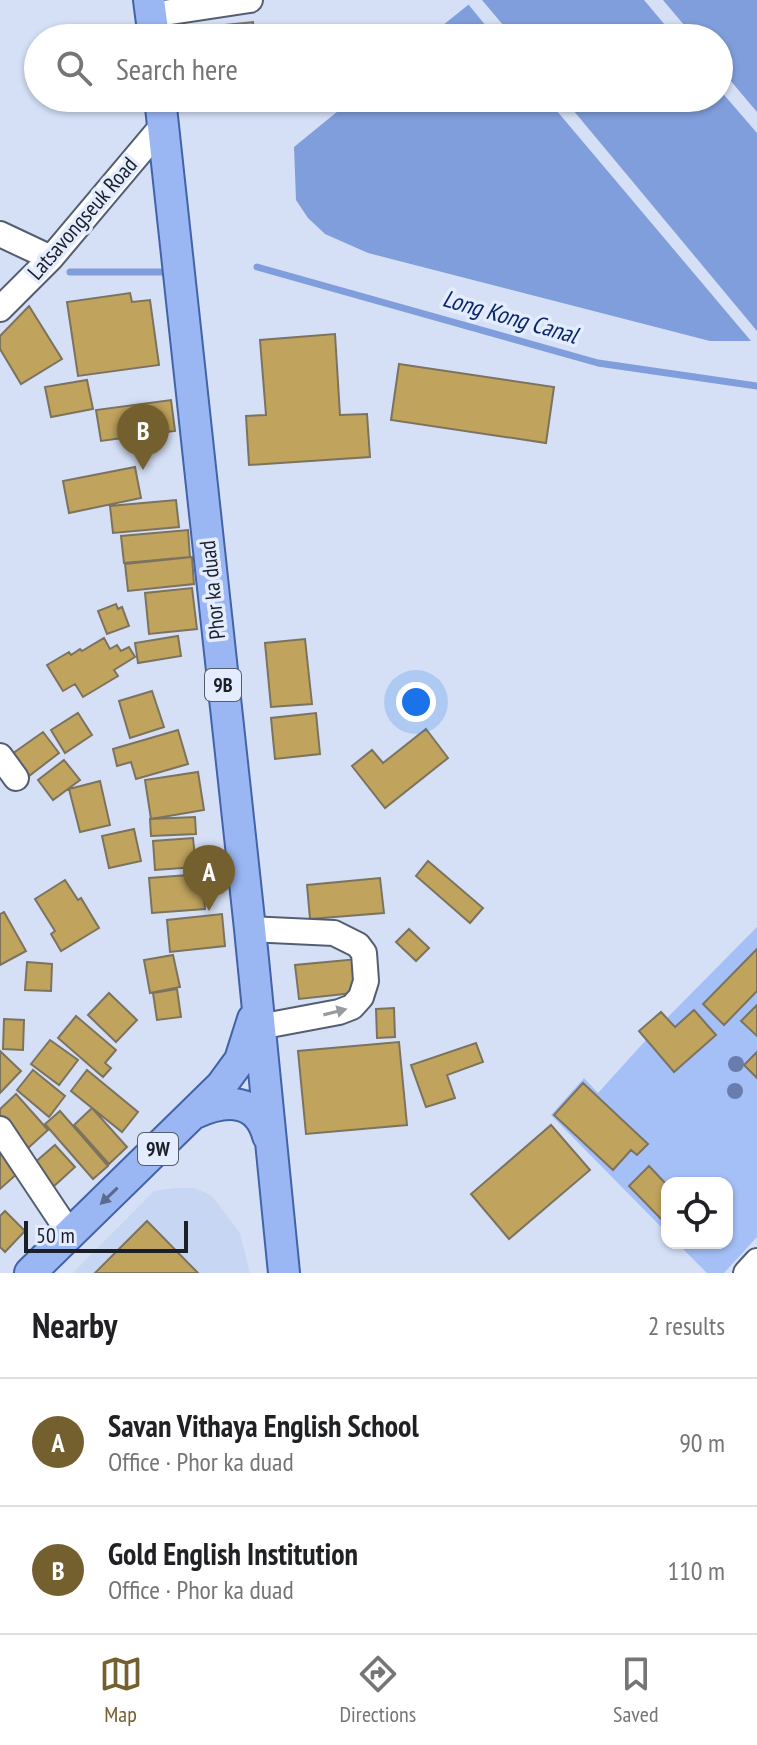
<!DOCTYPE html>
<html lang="en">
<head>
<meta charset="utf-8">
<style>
  :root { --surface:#fff; --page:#f6f6f6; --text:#202124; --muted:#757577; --line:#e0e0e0; --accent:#745f2e }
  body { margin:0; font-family:"PT Sans Narrow",sans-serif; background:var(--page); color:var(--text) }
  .controls { position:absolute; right:24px; bottom:24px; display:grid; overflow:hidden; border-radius:16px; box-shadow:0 2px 6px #0004 }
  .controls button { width:72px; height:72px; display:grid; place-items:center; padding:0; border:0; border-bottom:2px solid var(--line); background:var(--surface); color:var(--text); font:40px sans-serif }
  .scale { position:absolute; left:24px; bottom:20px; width:164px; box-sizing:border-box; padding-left:8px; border:4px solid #1b1f27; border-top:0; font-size:22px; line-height:28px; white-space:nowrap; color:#1b1f27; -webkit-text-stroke:6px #e4edff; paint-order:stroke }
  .you { position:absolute; left:416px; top:702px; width:28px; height:28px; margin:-20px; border:6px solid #fff; border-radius:50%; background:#1a73e8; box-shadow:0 0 0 12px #1a73e833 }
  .badge { display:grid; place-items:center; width:52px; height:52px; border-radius:50%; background:var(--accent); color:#fff; font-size:26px; font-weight:700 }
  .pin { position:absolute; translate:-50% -66px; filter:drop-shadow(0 2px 4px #0008) }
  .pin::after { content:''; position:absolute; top:42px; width:28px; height:24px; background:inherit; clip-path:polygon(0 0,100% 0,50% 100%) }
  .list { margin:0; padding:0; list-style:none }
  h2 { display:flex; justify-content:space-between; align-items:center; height:104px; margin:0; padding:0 32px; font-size:34px }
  h2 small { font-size:26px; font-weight:400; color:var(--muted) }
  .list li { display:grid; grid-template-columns:52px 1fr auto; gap:24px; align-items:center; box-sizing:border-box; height:128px; padding:0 32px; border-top:2px solid var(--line) }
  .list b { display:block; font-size:30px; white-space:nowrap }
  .list p { margin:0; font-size:26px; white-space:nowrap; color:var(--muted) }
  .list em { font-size:26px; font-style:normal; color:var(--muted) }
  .icon { flex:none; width:44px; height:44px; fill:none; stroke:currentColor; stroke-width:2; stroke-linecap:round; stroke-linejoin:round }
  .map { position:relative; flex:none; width:757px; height:1273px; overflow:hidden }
  .search { position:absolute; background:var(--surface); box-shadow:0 2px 6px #0004; left:24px; right:24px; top:24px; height:88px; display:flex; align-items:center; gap:20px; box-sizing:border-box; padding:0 28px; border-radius:44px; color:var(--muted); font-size:30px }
  .sheet { height:360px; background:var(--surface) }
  nav { display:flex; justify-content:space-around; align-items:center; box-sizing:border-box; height:112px; border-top:2px solid var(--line); background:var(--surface); font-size:22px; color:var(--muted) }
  nav a { display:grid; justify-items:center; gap:4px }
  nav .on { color:var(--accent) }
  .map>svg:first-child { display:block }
</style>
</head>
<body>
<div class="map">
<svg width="757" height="1273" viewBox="0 0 757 1273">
  <rect width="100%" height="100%" fill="#d5e0f6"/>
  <path fill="#c7d6f2" d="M175,1188H195L212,1196L240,1233L250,1273H73L154,1191Z"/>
  <path fill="#a4c0f7" d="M757,927V1237L724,1273H707L677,1243H727V1183H667V1233L551,1115L584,1078L598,1093L646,1040L639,1031L661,1012L667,1018Z"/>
  <path fill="#809edb" d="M482,0H644L676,38H514Z
    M663,0H757V112L719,67V38H695Z
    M468,4L496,38H427L468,5Z
    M719,89L757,133V331L563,98H719Z
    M354,98H546L751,341H710L368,253L325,234L308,218L296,200L294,147Z"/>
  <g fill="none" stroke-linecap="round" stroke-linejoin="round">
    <path stroke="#809edb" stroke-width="7" d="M257,267L598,363L757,386
      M70,272H163"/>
  </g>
  <path fill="#c0a35d" stroke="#7c735f" stroke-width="2" d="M253,22L255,38H207L206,27Z
    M130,293L132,302L150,300L159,365L78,376L67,302Z
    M29,306L62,359L21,384L0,349V336Z
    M335,334L340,415L367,414L370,457L249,465L246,416L266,415L260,340Z
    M399,364L554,387L546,443L391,420Z
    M87,380L93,409L51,417L45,387Z
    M171,400L175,431L101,441L96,410Z
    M135,467L141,498L69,513L63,481Z
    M176,500L179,527L113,533L110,506Z
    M188,530L190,557L124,563L121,536Z
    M192,557L194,584L128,591L125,564Z
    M192,588L197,629L149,634L145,593Z
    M116,604L118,609L122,607L129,626L107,634L98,611Z
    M178,636L181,656L138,663L135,643Z
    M104,638L110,649L117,645L121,651L129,647L135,657L114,670L118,676L83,697L75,684L63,691L47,665L69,652L71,655L80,649L82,651Z
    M305,639L312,704L271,707L265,643Z
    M152,691L164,727L130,738L119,701Z
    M78,713L92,735L65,753L51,730Z
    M316,713L320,754L275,759L271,718Z
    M426,729L448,758L385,808L352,766L372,750L383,763Z
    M178,730L188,764L136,779L131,762L117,766L113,749Z
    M43,732L59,753L29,776L12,754Z
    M64,760L80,780L53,800L38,780Z
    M198,772L204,810L151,819L145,780Z
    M100,781L110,825L80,832L69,789Z
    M195,817L196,834L151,836L150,819Z
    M134,829L141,861L109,868L102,836Z
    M193,838L196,867L155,870L153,841Z
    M428,861L483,908L470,923L416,876Z
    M202,874L205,909L152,913L149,878Z
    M380,878L384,913L310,919L307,885Z
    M65,880L78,900L81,898L99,928L61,951L51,934L55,931L35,899Z
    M4,912L26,951L0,965V914Z
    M222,914L225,946L170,952L167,920Z
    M409,929L429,948L416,961L396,942Z
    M757,949V991L724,1025L703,1004Z
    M173,955L180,987L150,993L144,960Z
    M358,959L362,992L299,999L295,965Z
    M27,962L52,964L51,991L25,990Z
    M177,989L181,1017L157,1020L153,993Z
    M109,993L137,1020L116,1042L88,1015Z
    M757,1005V1036L741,1021Z
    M394,1008L395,1037L377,1038L376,1009Z
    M694,1010L716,1035L674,1072L639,1031L661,1012L675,1027Z
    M76,1016L116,1050L105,1063L111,1068L103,1077L58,1038Z
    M4,1019L24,1020L23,1050L3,1049Z
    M50,1040L78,1060L59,1085L31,1064Z
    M399,1042L407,1125L306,1134L298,1051Z
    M476,1043L483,1062L447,1075L455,1098L426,1107L411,1065Z
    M0,1051L21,1071L0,1093Z
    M757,1052V1078L744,1065Z
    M33,1070L65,1096L49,1117L17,1090Z
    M87,1070L138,1112L122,1132L71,1091Z
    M583,1083L648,1144L637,1155L631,1150L613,1170L554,1115Z
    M16,1094L48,1130L27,1149L0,1118V1109Z
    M92,1108L127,1147L109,1164L74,1125Z
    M60,1111L108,1166L93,1179L45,1124Z
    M551,1125L590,1170L509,1239L471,1194Z
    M55,1145L75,1167L53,1187L33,1164Z
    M0,1150L19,1172L0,1189Z
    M649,1166L667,1185V1225L629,1186Z
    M5,1211L25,1231L5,1252L0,1247V1216Z
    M147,1221L198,1273H95Z"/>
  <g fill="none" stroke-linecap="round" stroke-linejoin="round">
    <g stroke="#545e70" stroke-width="28">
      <path id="minor" d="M151,15L250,0
        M0,234L51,258
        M0,309L51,258L163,125
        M0,756L16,778
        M250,929L334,933L358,945L364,953L366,981L361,997L352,1007L339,1012L259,1027
        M0,1129L70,1234
        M746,1273L757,1261"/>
    </g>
    <g stroke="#4263a8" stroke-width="34">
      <path id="major" d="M149,0L154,38
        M160,98L250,929L284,1273
        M195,1113C226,1099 258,1098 268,1136
        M30,1273L221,1086L240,1060L253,1019"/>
    </g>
    <use href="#minor" stroke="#fff" stroke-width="24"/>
    <use href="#major" stroke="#9ab7f4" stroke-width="30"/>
  </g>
  <g fill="#687cad">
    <circle cx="736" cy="1064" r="8"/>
    <circle cx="735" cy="1091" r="8"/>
  </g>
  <defs><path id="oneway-solid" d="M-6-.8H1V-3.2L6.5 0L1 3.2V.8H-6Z" transform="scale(2)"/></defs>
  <use fill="#989a9e" href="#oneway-solid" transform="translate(335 1012) rotate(-14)"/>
  <use fill="#5a6b8e" href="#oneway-solid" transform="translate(109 1196) rotate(136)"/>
  <g text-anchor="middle" stroke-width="7" stroke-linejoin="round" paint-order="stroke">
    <g fill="#e4edff" stroke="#575d68" stroke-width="2">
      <rect x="205" y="669" width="36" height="32" rx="6"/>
      <rect x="138" y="1133" width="40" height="32" rx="6"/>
    </g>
    <g font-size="20" font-weight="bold" fill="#1b1f27">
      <text x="223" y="692">9B</text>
      <text x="158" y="1156">9W</text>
    </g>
    <g font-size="22" fill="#1b1f27" stroke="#e4edff">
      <text transform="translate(82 218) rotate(-49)" y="8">Latsavongseuk Road</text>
      <text transform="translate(212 590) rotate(-96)" y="8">Phor ka duad</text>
    </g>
    <g font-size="24" font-style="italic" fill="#0b276c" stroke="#e4edff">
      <text transform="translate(510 317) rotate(16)" y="8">Long Kong Canal</text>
    </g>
  </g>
</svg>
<div class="controls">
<button><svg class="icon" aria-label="locate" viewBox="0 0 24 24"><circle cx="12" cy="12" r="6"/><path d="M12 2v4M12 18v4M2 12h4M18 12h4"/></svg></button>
</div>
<div class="scale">50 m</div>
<div class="you"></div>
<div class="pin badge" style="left:209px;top:911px">A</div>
<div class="pin badge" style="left:143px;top:470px">B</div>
<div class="search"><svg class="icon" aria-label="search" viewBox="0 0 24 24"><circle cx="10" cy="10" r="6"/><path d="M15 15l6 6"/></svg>Search here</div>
</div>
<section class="sheet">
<h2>Nearby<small>2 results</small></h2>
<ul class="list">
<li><span class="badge">A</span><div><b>Savan Vithaya English School</b><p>Office · Phor ka duad</p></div><em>90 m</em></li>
<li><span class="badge">B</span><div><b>Gold English Institution</b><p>Office · Phor ka duad</p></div><em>110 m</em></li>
</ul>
</section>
<nav>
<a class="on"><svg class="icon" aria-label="map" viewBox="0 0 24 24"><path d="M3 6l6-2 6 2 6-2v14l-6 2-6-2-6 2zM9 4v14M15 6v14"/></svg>Map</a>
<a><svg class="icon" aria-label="directions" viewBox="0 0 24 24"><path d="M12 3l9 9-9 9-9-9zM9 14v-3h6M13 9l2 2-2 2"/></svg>Directions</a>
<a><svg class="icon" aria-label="saved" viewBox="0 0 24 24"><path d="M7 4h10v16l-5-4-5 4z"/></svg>Saved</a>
</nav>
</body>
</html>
